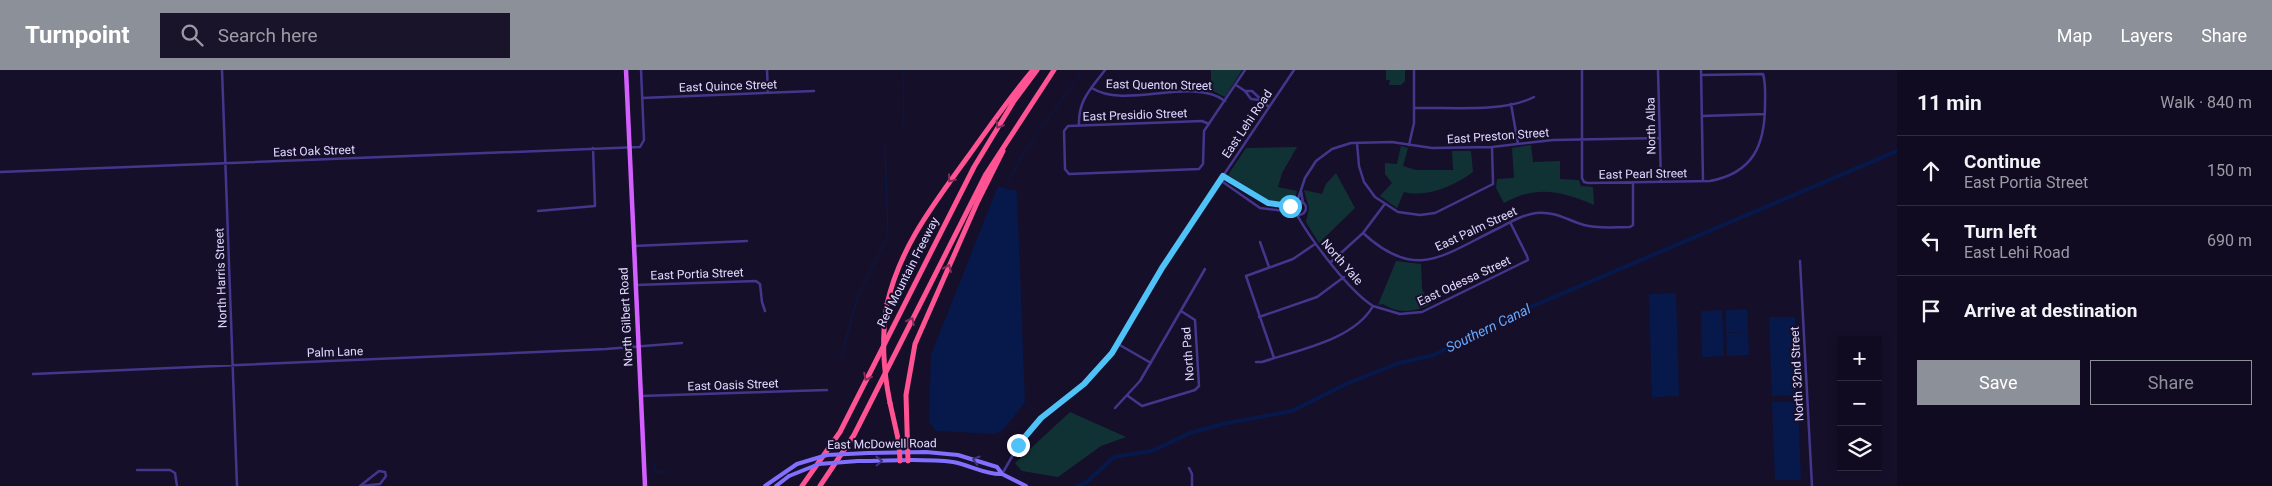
<!DOCTYPE html>
<html lang="en">
<head>
<meta charset="utf-8">
<style>
  :root { --surface:#100b20; --page:#191429; --text:#f1f3f6; --muted:#9c9ba5; --line:#302b3e; --accent:#8c9099 }
  body { margin:0; font-family:Roboto,sans-serif; background:var(--page); color:var(--text) }
  .controls { position:absolute; right:15px; bottom:15px; display:grid; overflow:hidden; border-radius:0px; box-shadow:0 2px 8px #0003 }
  .controls button { width:45px; height:45px; display:grid; place-items:center; padding:0; border:0; border-bottom:1px solid var(--line); background:var(--surface); color:var(--text); font:25px sans-serif }
  .stop { position:absolute; width:15px; height:15px; margin:-11px; border:4px solid #4fc3f7; border-radius:50%; background:#fff }
  .stop.end { background:#4fc3f7; border-color:#fff; box-shadow:0 1px 5px #0008 }
  .list { margin:0; padding:0; list-style:none }
  h2 { display:flex; justify-content:space-between; align-items:center; height:65px; margin:0; padding:0 20px; font-size:21px }
  h2 small { font-size:16px; font-weight:400; color:var(--muted) }
  .list li { display:grid; grid-template-columns:32px 1fr auto; gap:15px; align-items:center; box-sizing:border-box; height:70px; padding:0 20px; border-top:1px solid var(--line) }
  .list b { display:block; font-size:19px; white-space:nowrap }
  .list p { margin:0; font-size:16px; white-space:nowrap; color:var(--muted) }
  .list em { font-size:16px; font-style:normal; color:var(--muted) }
  .actions { display:flex; gap:10px; padding:15px 20px }
  .actions a { flex:1; padding:11px 0; border:1px solid var(--accent); border-radius:0px; text-align:center; font-size:18px; color:var(--accent) }
  .actions .main { background:var(--accent); color:#fff }
  .icon { flex:none; width:28px; height:28px; fill:none; stroke:currentColor; stroke-width:2; stroke-linecap:round; stroke-linejoin:round }
  .map { position:relative; flex:none; width:1897px; height:416px; overflow:hidden }
  header { display:flex; align-items:center; gap:30px; box-sizing:border-box; height:70px; padding:0 25px; background:var(--accent); color:#fff }
  header strong { font-size:24px }
  nav { display:flex; gap:28px; margin-inline-start:auto; font-size:18px }
  .search { width:350px; height:45px; background:var(--page); display:flex; align-items:center; gap:12px; box-sizing:border-box; padding:0 18px; border-radius:0px; color:var(--muted); font-size:19px }
  main { display:flex }
  aside { flex:1; background:var(--surface) }
  .map>svg:first-child { display:block }
</style>
</head>
<body>
<header>
<strong>Turnpoint</strong>
<div class="search"><svg class="icon" aria-label="search" viewBox="0 0 24 24"><circle cx="10" cy="10" r="6"/><path d="M15 15l6 6"/></svg>Search here</div>
<nav><a>Map</a><a>Layers</a><a>Share</a></nav>
</header>
<main>
<div class="map">
<svg width="1897" height="416" viewBox="0 0 1897 416">
  <rect width="100%" height="100%" fill="#160f2a"/>
  <path fill="#113235" d="M1211,0H1242L1225,27L1211,20Z
    M1386,0H1405V11L1401,15H1389L1390,10H1386Z
    M1531,75L1533,92L1560,91V109L1579,110L1581,116L1593,117L1594,135C1561,121 1537,115 1504,133L1496,118L1497,109L1514,108L1512,78Z
    M1401,76L1408,78L1403,96L1416,100H1453L1452,81H1471L1473,102C1454,116 1427,128 1404,122L1397,138L1380,126L1392,113L1385,104V93L1397,94Z
    M1297,77L1282,103L1278,117L1297,121L1295,130L1291,133L1270,131L1228,105L1246,78Z
    M1336,103L1355,138L1319,173L1306,152L1309,138L1304,120L1322,124L1326,114Z
    M1396,191L1421,194L1422,219L1429,235C1414,242 1398,244 1383,234L1378,235Z
    M1070,342L1126,367L1101,376L1058,407L1022,401L1015,393Z"/>
  <path fill="#07194b" d="M998,116L1010,120H1016L1017,125L1025,332L1004,359L996,364L936,361L929,352L931,285Z
    M1676,223L1679,326L1652,327L1649,224Z
    M1747,239L1748,262H1726V240Z
    M1722,240L1724,286L1702,287L1701,241Z
    M1769,247H1795L1797,325L1772,326Z
    M1748,262L1749,285L1727,286L1726,263Z
    M1772,332H1798L1801,410H1775Z"/>
  <g fill="none" stroke-linecap="round" stroke-linejoin="round">
    <path stroke="#07194b" stroke-width="1" d="M903,0L904,62
      M1005,118L1023,84L1083,0
      M841,288L858,225L888,165L885,74
      M654,392L655,402H669"/>
    <path stroke="#07194b" stroke-width="4" d="M1077,416L1087,412L1114,387L1152,381L1190,363L1227,353L1292,341L1346,314L1399,293L1434,285L1498,251L1897,81"/>
    <path stroke="#43378c" stroke-width="2.5" d="M222,0L237,416
      M767,0L768,23
      M1582,0V108L1584,112L1588,113L1710,111C1753,103 1765,75 1765,35C1765,26 1766,13 1763,4L1701,5
      M1658,0L1661,112
      M1701,0L1703,111
      M1236,15L1245,21H1252L1269,37
      M1092,18C1125,40 1193,6 1225,31
      M1245,21L1251,29L1259,30
      M642,28L814,21
      M1511,34L1518,74
      M1414,38C1448,37 1504,43 1534,27
      M1702,46L1765,44
      M1209,54L1202,51L1068,56L1064,61L1065,99L1069,104L1199,99L1203,94L1204,61L1245,0
      M1079,55C1078,30 1091,19 1105,0
      M1357,73L1359,96L1364,112L1375,127L1398,142L1420,145L1435,143L1493,114L1492,77
      M1409,75L1414,53V0
      M0,102L640,77L644,70L641,0
      M1223,105C1243,119 1267,140 1293,135
      M1220,110L1260,138L1294,142
      M1301,121L1303,133
      M1292 138a7 7 0 1 1 14 0a7 7 0 1 1-14 0Z
      M1297,132L1305,108L1316,91L1332,79L1351,73L1392,72L1432,78L1492,77L1553,70L1660,68
      M538,141L595,136L593,78
      M1297,145C1311,170 1349,221 1373,236
      M1363,163C1417,213 1444,184 1501,157C1512,151 1523,145 1536,143C1555,141 1567,150 1584,155C1598,159 1615,157 1630,157L1633,155V113
      M1260,172L1269,197
      M634,176L747,171
      M1800,191L1812,416
      M1331,192L1363,163L1384,135
      M636,215L756,211L760,214L762,232L765,241
      M1259,247L1317,227L1344,207
      M1118,274L1151,293
      M1274,288L1246,206L1293,189L1315,174
      M1256,292H1262C1298,280 1354,270 1373,236L1400,244L1422,242L1524,192L1528,190L1527,186L1510,152
      M33,304L606,279L682,273
      M641,326L827,320
      M1128,326L1142,336L1195,320L1199,316L1195,250L1181,241
      M1115,338L1140,311L1205,199
      M1189,398L1192,404V416
      M137,400H170L175,403L177,416
      M1002,404L1024,366L1051,339L1084,314L1112,283L1162,197L1294,0
      M360,416L379,401L385,402L386,406L380,414L361,416"/>
    <path stroke="#826fff" stroke-width="4" d="M868,383L926,382L958,385L997,397L1002,404L1026,416
      M858,391C890,391 922,388 953,392C970,395 986,405 1002,404
      M765,416L797,394
      M776,416L789,406"/>
    <path stroke="#d45fff" stroke-width="4.5" d="M626,0L645,416"/>
    <path stroke="#ff5393" stroke-width="5" d="M887,234C900,177 933,135 967,88C988,59 1009,28 1033,0
      M890,333L899,373L900,391
      M908,391L906,325L915,274L977,133L1003,81
      M802,416L840,362L974,97L1014,31L1037,0
      M820,416L854,365L986,104L1054,0"/>
    <path stroke="#826fff" stroke-width="4" d="M797,394L827,385L868,383
      M789,406L819,394L858,391"/>
    <path stroke="#ff5393" stroke-width="5" d="M887,234C881,268 883,299 890,333"/>
  </g>
  <defs><path id="oneway-chevron" d="M-2-3.5L2.5 0L-2 3.5" fill="none" stroke-width="1.6" stroke-linecap="round" stroke-linejoin="round" transform="scale(1.25)"/></defs>
  <g stroke="#7f2e59">
    <use href="#oneway-chevron" transform="translate(999 55) rotate(122)"/>
    <use href="#oneway-chevron" transform="translate(951 109) rotate(127)"/>
    <use href="#oneway-chevron" transform="translate(948 198) rotate(-66)"/>
    <use href="#oneway-chevron" transform="translate(911 251) rotate(-63)"/>
    <use href="#oneway-chevron" transform="translate(867 307) rotate(117)"/>
  </g>
  <g stroke="#41357f">
    <use href="#oneway-chevron" transform="translate(976 390) rotate(-164)"/>
    <use href="#oneway-chevron" transform="translate(879 391) rotate(-1)"/>
  </g>
  <g fill="none" stroke-linecap="round" stroke-linejoin="round">
    <path stroke="#4fc3f7" stroke-width="6" d="M1018,375L1041,348L1084,314L1112,283L1162,198L1223,106L1268,133L1290,136"/>
  </g>
  <g text-anchor="middle" stroke-width="4" stroke-linejoin="round" paint-order="stroke">
    <g font-size="12" fill="#e1d8ff" stroke="#160f2a">
      <text transform="translate(1159 15) rotate(1)" y="4">East Quenton Street</text>
      <text transform="translate(728 16) rotate(-2)" y="4">East Quince Street</text>
      <text transform="translate(1135 45) rotate(-2)" y="4">East Presidio Street</text>
      <text transform="translate(1247 54) rotate(-56)" y="4">East Lehi Road</text>
      <text transform="translate(1651 56) rotate(-91)" y="4">North Alba</text>
      <text transform="translate(1498 66) rotate(-4)" y="4">East Preston Street</text>
      <text transform="translate(314 81) rotate(-2)" y="4">East Oak Street</text>
      <text transform="translate(1643 104) rotate(-1)" y="4">East Pearl Street</text>
      <text transform="translate(1476 159) rotate(-25)" y="4">East Palm Street</text>
      <text transform="translate(1342 192) rotate(49)" y="4">North Yale</text>
      <text transform="translate(908 202) rotate(-63)" y="4">Red Mountain Freeway</text>
      <text transform="translate(697 204) rotate(-2)" y="4">East Portia Street</text>
      <text transform="translate(221 208) rotate(-92)" y="4">North Harris Street</text>
      <text transform="translate(1464 211) rotate(-25)" y="4">East Odessa Street</text>
      <text transform="translate(626 247) rotate(-93)" y="4">North Gilbert Road</text>
      <text transform="translate(335 282) rotate(-2)" y="4">Palm Lane</text>
      <text transform="translate(1188 284) rotate(-94)" y="4">North Pad</text>
      <text transform="translate(1797 304) rotate(-93)" y="4">North 32nd Street</text>
      <text transform="translate(733 315) rotate(-2)" y="4">East Oasis Street</text>
      <text transform="translate(882 374) rotate(-1)" y="4">East McDowell Road</text>
    </g>
    <g font-size="14" font-style="italic" fill="#66a8ff" stroke="#160f2a">
      <text transform="translate(1488 258) rotate(-26)" y="5">Southern Canal</text>
    </g>
  </g>
</svg>
<div class="controls">
<button>+</button>
<button>−</button>
<button><svg class="icon" aria-label="layers" viewBox="0 0 24 24"><path d="M12 4l9 5-9 5-9-5zM3 14l9 5 9-5"/></svg></button>
</div>
<div class="stop" style="left:1290px;top:136px"></div>
<div class="stop end" style="left:1018px;top:375px"></div>
</div>
<aside>
<h2>11 min<small>Walk · 840 m</small></h2>
<ul class="list">
<li><svg class="icon" aria-label="ahead" viewBox="0 0 24 24"><path d="M12 20V5M6 11l6-6 6 6"/></svg><div><b>Continue</b><p>East Portia Street</p></div><em>150 m</em></li>
<li><svg class="icon" aria-label="left" viewBox="0 0 24 24"><path d="M17 20v-9H6M10 6l-5 5 5 5"/></svg><div><b>Turn left</b><p>East Lehi Road</p></div><em>690 m</em></li>
<li><svg class="icon" aria-label="arrive" viewBox="0 0 24 24"><path d="M6 21V4h12l-3 4 3 4H6"/></svg><div><b>Arrive at destination</b></div></li>
</ul>
<div class="actions"><a class="main">Save</a><a>Share</a></div>
</aside>
</main>
</body>
</html>
